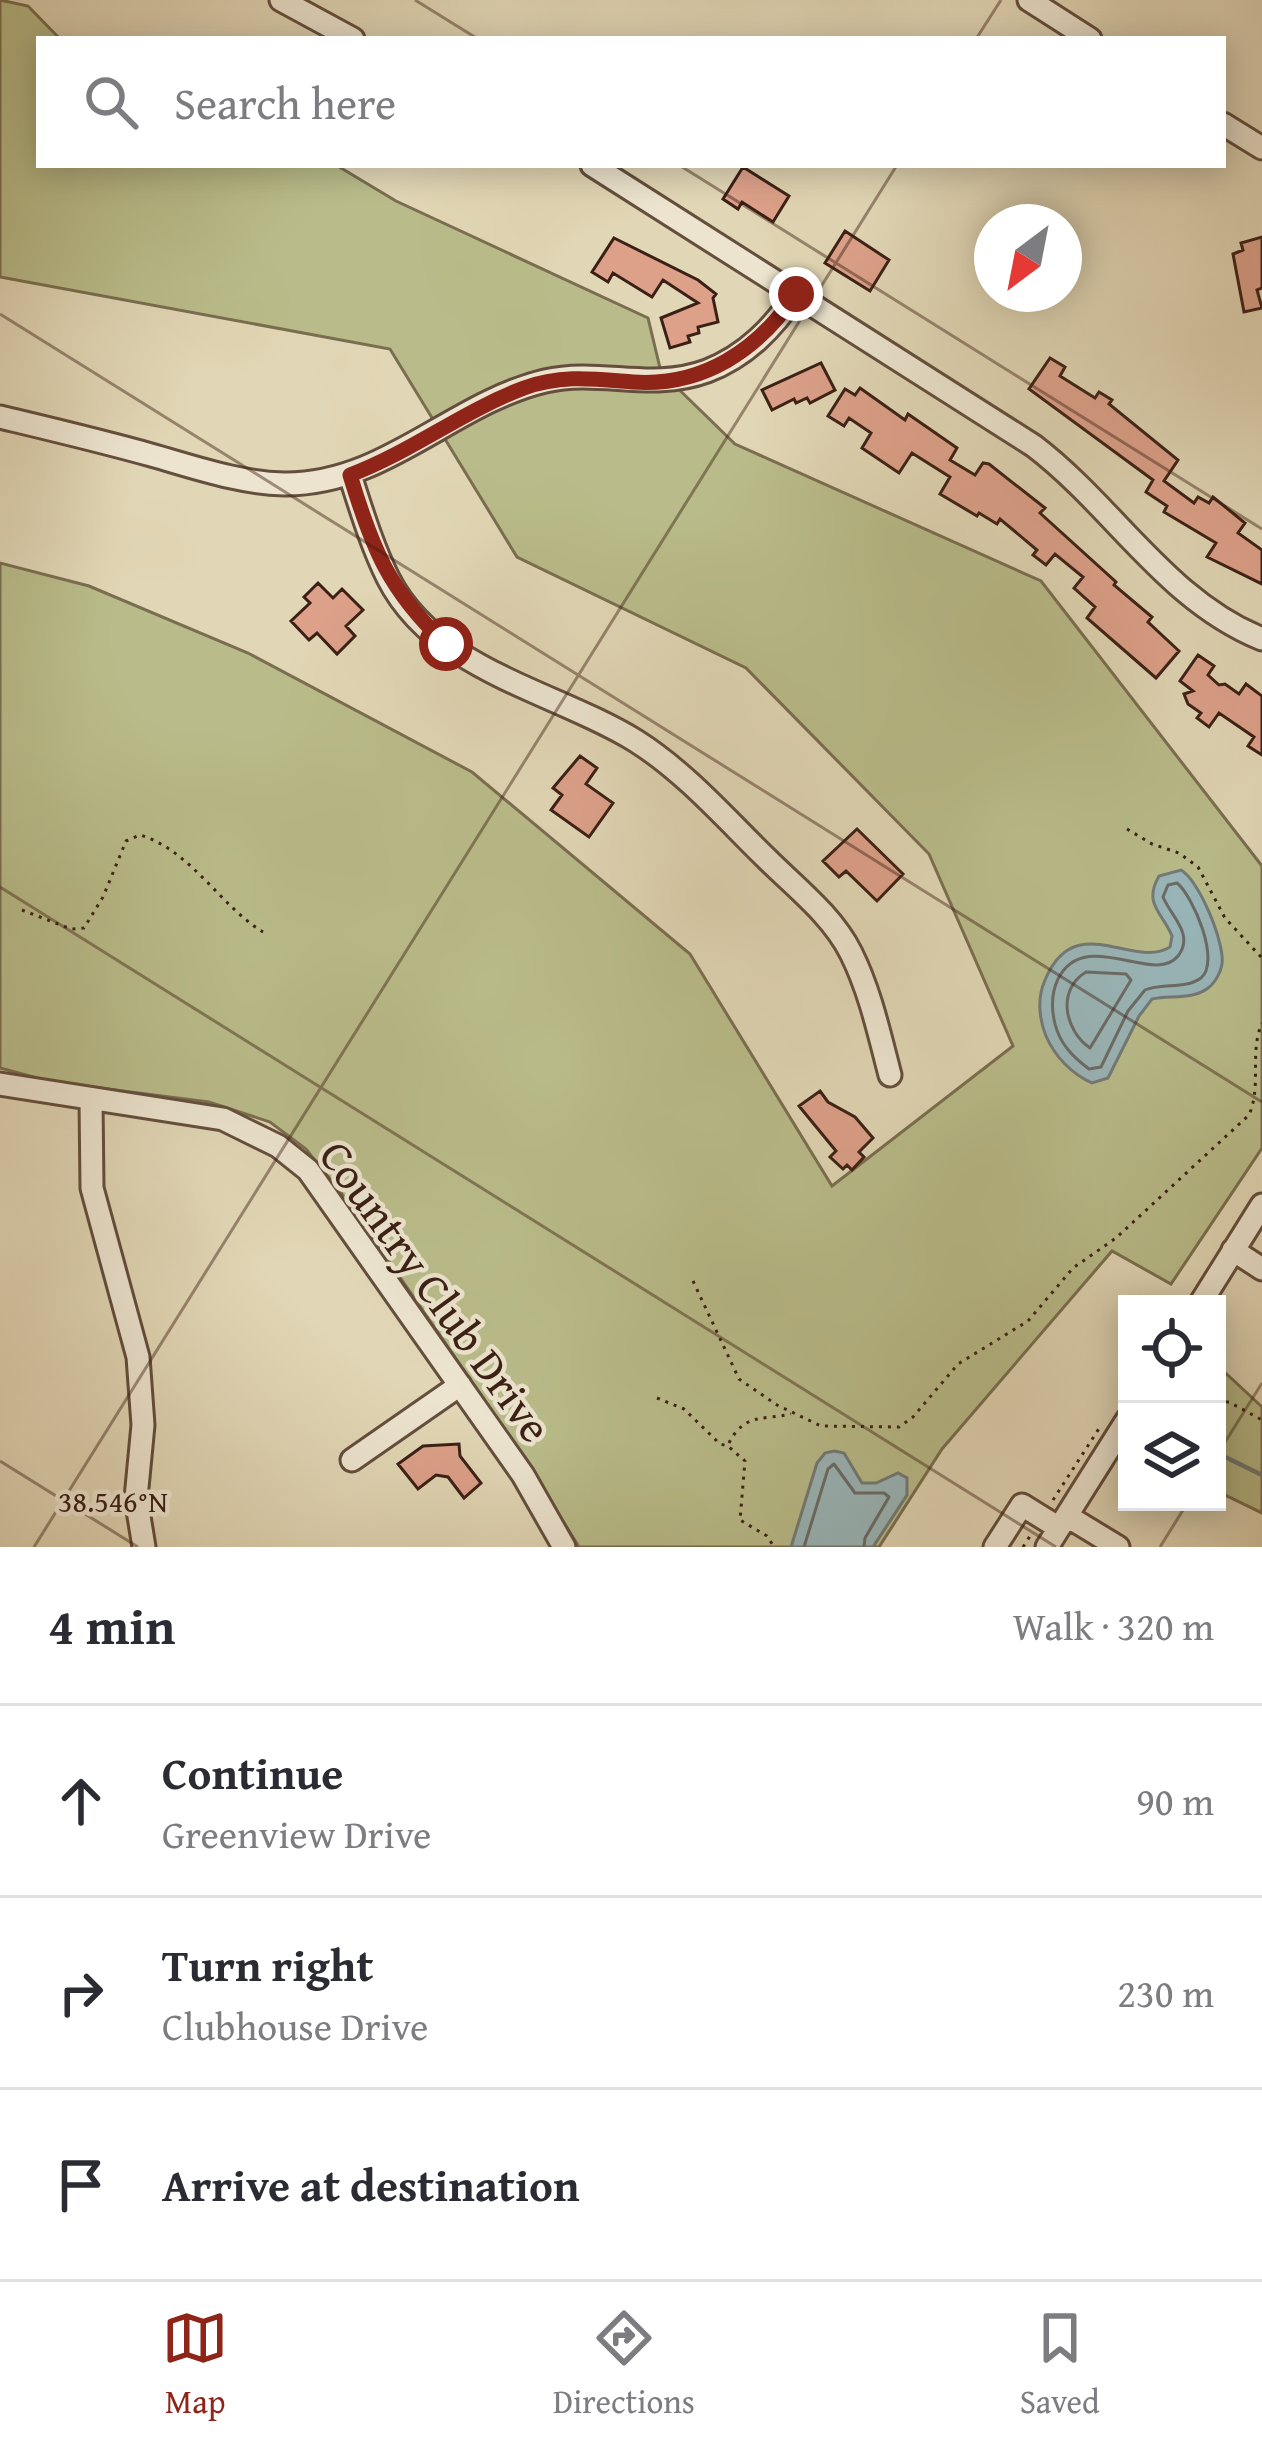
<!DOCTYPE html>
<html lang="en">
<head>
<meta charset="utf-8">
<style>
  :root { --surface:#fff; --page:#f2f2f3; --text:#2b2b33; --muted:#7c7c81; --line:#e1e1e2; --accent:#8f2418 }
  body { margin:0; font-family:"Gentium Book Plus",serif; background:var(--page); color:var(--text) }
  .controls { position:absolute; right:36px; bottom:36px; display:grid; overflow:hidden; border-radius:0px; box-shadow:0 6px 30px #0003 }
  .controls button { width:108px; height:108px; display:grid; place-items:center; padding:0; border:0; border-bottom:3px solid var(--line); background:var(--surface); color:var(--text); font:60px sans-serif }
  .compass { position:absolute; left:974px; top:204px; width:108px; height:108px; border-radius:50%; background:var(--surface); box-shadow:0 6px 30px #0003; rotate:212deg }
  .stop { position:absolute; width:36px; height:36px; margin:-27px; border:9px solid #8f2418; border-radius:50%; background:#fff }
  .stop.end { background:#8f2418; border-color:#fff; box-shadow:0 3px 12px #0008 }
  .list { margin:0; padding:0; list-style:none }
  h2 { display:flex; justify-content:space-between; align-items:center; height:156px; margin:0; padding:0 48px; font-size:51px }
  h2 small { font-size:39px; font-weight:400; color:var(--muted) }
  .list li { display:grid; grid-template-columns:78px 1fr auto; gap:36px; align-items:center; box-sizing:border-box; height:192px; padding:0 48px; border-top:3px solid var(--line) }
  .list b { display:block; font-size:45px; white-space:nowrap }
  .list p { margin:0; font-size:39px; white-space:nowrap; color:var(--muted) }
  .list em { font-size:39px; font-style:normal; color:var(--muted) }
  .icon { flex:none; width:66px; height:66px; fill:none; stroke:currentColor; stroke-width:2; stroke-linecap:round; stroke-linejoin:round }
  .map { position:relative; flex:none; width:1262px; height:1547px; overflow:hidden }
  .search { position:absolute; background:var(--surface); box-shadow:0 6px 30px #0003; left:36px; right:36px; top:36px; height:132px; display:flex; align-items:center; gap:30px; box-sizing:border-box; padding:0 42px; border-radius:0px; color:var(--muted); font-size:45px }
  .sheet { height:732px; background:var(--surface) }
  nav { display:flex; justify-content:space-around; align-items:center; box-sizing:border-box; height:168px; border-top:3px solid var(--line); background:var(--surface); font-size:33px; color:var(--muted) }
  nav a { display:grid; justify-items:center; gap:6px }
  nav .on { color:var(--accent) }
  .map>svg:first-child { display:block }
</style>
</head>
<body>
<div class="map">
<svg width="1262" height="1547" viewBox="0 0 1262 1547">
  <rect width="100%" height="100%" fill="#e1d6b5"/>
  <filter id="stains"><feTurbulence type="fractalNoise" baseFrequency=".00167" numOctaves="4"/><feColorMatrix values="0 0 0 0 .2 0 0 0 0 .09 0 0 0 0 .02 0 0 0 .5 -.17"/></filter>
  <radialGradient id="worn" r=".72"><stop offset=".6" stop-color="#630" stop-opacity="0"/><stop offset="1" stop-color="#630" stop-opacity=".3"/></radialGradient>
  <path fill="#b9bc8a" stroke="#7a6e50" stroke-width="3" d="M0,0L28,6L60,39H39V165H336L396,201L648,318L661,372L735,444L1041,581L1262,866V1148L1171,1284L1112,1251L942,1449L879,1547H579L522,1455L349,1203L306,1149L270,1122L209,1102L52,1082L0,1068V563L89,586L248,653L472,772L690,954L832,1186L1013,1046L929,854L746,668L517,557L390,349L0,277Z
    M1217,1365L1262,1407V1513L1217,1491Z"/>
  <path fill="#99b6b9" stroke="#737a77" stroke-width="3" d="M1181,870C1199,880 1225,943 1222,964C1221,972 1215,983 1208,988C1193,1000 1170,995 1152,999L1139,1016L1108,1078L1092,1083C1072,1074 1055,1057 1046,1036C1039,1019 1037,998 1045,980C1075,908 1133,970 1170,947L1172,936C1162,912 1143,904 1159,876Z
    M834,1451L844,1453L862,1483H876L898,1473L907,1478V1495L873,1547H791L817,1463L825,1453Z"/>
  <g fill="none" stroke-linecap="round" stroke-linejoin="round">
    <path stroke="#6a6b67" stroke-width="3" d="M1177,883C1193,896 1221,961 1201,978C1187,989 1161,983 1145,990L1128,1011L1101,1067L1089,1069C1073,1057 1060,1044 1055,1024C1051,1008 1051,994 1058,979C1085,926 1154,986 1178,956C1195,934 1170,915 1163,897L1168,885Z
      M1086,972L1126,974L1131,980L1090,1048C1065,1031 1056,990 1086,972Z
      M804,1547L828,1469L834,1464L855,1493H884L889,1497L865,1538L864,1547"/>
    <path stroke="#737a77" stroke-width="4.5" d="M1217,1453L1262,1475"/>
  </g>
  <path fill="#dda18a" stroke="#3b2015" stroke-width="3" d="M743,167L789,196L773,222L742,202L738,209L723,199Z
    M845,231L889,260L870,291L825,263Z
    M1262,237V288L1257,290L1262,308L1244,312L1233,254L1243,250L1241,243Z
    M614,238L698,280L716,294L713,298L718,322L698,327L699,333L688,336L690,342L670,348L661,318L698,303L663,280L652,297L613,273L608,282L592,272Z
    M1050,358L1065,367L1060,376L1095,398L1099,392L1112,400L1109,404L1178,460L1164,481L1194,503L1198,497L1209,503L1213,497L1245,523L1238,533L1262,550V584L1207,557L1216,543L1164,512L1167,506L1146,492L1153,480L1029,389Z
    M821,363L835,390L810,403L807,398L796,403L794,399L772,410L762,390Z
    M860,388L905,420L908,414L957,448L950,460L975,475L983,463L989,464L1045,508L1040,513L1116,582L1114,585L1152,617L1148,622L1179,651L1156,678L1087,618L1095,607L1074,588L1083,577L1055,554L1046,565L1033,555L1037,550L1000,519L997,524L979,513L977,516L940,494L950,477L912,453L899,473L862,448L871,433L849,418L844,426L828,416L845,389L855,395Z
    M318,583L333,598L342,589L363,610L346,626L355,636L337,654L317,633L309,640L291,621L310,603L304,597Z
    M1198,655L1214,666L1208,675L1219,685L1225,684L1239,694L1246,684L1262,696V755L1248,746L1254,737L1219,713L1209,727L1197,718L1201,713L1188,704L1184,694L1193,691L1180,681Z
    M580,756L597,768L586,784L613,803L589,837L551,810L562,795L553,788Z
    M857,829L903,874L877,901L846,871L839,877L823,861Z
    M820,1091L828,1102L855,1117L873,1138L859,1152L864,1157L852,1170L847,1165L843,1169L830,1157L836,1151L799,1106Z
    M459,1444L460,1456L481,1483L464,1498L448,1477L436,1475L418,1489L398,1464L423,1446Z"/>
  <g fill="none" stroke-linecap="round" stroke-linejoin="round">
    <g stroke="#644e3d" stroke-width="27">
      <path id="minor" d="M281,0L353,39
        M1029,0L1090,39
        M1223,124L1262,148
        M592,165L1034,446C1115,508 1166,600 1262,639
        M0,417C50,429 101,441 151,455C194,467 239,483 284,484C385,485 452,403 545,381C601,368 650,392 707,371C746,356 773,328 796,294
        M350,475C361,509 372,546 388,578C435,671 555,691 636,741C685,772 725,818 766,858C795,887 832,915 851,953C870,991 879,1033 890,1075
        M0,1084L223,1119L278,1146L308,1170L523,1475L564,1547
        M91,1100L92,1188L138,1357L143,1425L136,1498L144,1547
        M1233,1250L1262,1269
        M1200,1304L1262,1205
        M352,1460L460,1385
        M1067,1516L1118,1547
        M995,1547L1022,1505L1059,1528
        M1047,1547L1127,1420"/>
    </g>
    <path stroke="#3b2015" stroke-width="3" stroke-dasharray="3 6" stroke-linecap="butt" d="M1127,829L1152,844L1179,853L1198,867L1225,918L1262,958
      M22,910L71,929L84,928L103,897L126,841L140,835C192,851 220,906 263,932
      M693,1281L739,1379L777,1405L821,1426L899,1427L913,1417L958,1364L1028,1321L1073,1268L1116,1238L1249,1115C1262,1085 1249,1053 1262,1023
      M657,1398L684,1409L720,1444L728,1446L745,1461L740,1520L767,1536L774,1547
      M1217,1402H1229L1262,1420
      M729,1443C744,1413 764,1420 791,1414
      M1053,1500L1100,1427
      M1023,1547L1032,1533"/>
    <use href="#minor" stroke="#ece4cf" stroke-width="21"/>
  </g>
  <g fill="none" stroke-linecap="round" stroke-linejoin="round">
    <path stroke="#8f2418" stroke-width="15" d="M446,644C389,591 372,548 350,475C411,452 463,411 524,388C562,374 595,379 633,382C703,387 758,350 796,294"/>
  </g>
  <path fill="none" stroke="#3b2015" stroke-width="3" stroke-opacity="0.45" d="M415,0L478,39M976,39L1001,0M679,165L1262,529M0,314L1262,1102M0,887L1056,1547M1217,1455L1262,1383M0,1461L138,1547M34,1547L897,165M1160,1547L1188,1502"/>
  <g text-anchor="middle" stroke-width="9" stroke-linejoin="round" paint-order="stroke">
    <g font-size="45" fill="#3b2015" stroke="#ece4cf">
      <text transform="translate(436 1291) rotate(54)" y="16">Country Club Drive</text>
    </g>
  </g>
  <g font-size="30" text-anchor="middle" fill="#3b2015" stroke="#ece4cf" stroke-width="9" stroke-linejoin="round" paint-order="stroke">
    <text x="113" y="1512">38.546°N</text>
  </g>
  <rect width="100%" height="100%" filter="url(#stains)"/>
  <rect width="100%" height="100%" fill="url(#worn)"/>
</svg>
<div class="controls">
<button><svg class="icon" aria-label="locate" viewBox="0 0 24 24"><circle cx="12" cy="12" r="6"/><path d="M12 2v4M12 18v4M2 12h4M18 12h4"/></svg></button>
<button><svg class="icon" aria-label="layers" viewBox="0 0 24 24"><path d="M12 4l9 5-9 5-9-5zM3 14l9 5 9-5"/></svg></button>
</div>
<svg class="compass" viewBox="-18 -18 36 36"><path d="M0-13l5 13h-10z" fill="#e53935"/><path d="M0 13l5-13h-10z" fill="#7c7c81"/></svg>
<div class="stop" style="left:446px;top:644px"></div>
<div class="stop end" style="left:796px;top:294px"></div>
<div class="search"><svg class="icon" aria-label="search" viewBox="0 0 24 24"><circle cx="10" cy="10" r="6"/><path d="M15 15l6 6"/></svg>Search here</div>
</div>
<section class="sheet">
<h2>4 min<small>Walk · 320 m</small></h2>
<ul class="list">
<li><svg class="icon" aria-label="ahead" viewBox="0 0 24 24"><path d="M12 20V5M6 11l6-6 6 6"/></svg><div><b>Continue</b><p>Greenview Drive</p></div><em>90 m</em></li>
<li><svg class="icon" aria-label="right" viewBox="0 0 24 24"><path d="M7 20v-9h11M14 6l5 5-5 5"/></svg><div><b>Turn right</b><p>Clubhouse Drive</p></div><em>230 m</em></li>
<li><svg class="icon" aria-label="arrive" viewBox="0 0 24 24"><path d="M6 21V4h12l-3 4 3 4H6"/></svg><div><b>Arrive at destination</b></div></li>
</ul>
</section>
<nav>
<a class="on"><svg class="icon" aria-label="map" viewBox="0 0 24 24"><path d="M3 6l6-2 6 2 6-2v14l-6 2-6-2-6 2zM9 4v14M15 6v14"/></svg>Map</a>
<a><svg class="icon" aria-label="directions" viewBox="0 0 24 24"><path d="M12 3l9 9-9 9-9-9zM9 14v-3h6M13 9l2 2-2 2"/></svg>Directions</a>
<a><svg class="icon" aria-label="saved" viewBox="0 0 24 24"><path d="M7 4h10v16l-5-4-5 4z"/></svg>Saved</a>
</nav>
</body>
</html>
